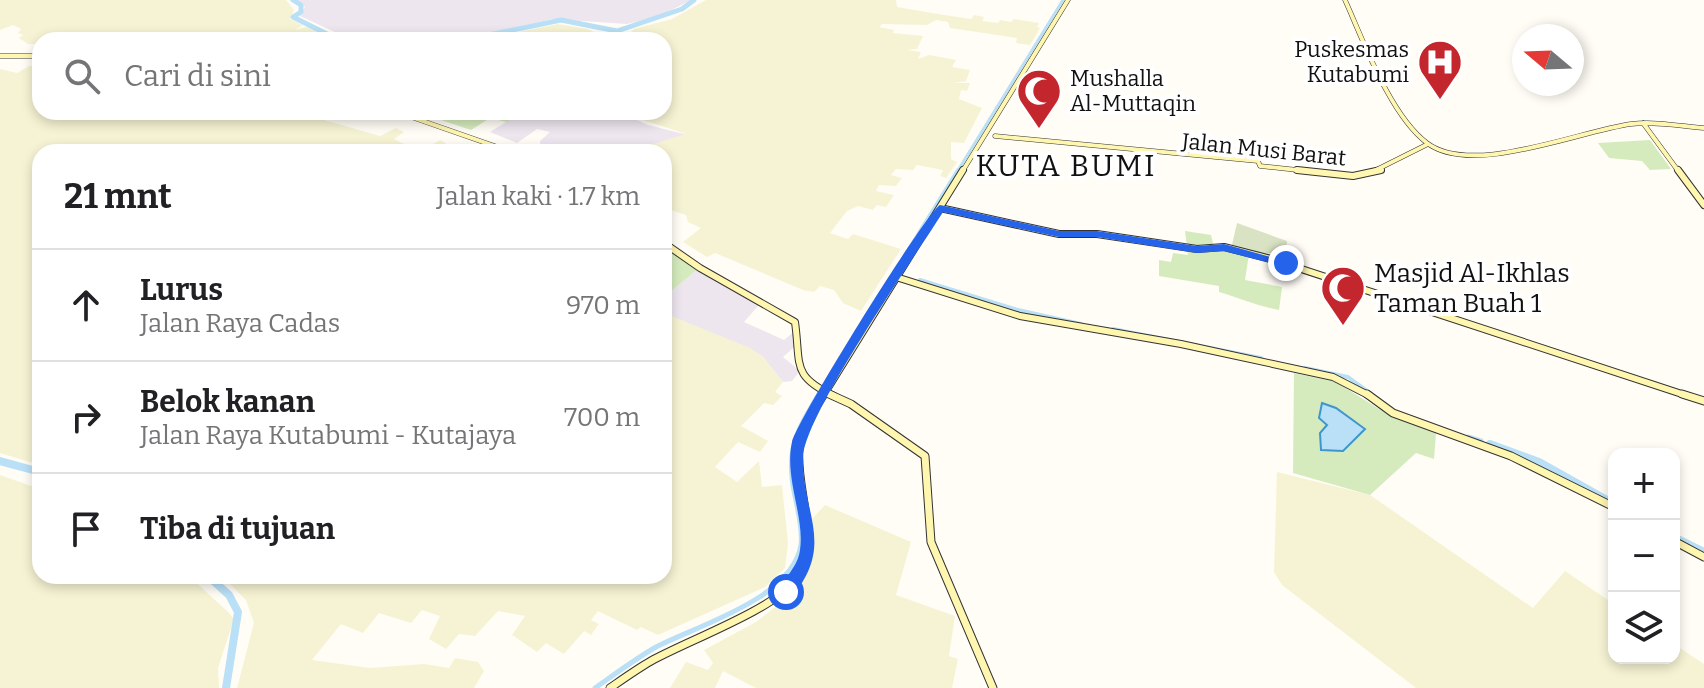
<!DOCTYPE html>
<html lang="id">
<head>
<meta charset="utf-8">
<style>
  :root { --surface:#fff; --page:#f2f2f2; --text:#202124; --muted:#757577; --line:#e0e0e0 }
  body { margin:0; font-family:Bitter,serif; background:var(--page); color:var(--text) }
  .controls { position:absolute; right:24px; bottom:24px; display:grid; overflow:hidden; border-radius:16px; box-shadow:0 4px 12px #0003 }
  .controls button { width:72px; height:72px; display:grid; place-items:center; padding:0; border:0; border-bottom:2px solid var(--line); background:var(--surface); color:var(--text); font:40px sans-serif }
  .compass { position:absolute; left:1512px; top:24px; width:72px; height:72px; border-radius:50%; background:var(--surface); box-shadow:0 4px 12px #0003; rotate:289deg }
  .stop { position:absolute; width:24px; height:24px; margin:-18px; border:6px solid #2563eb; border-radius:50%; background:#fff }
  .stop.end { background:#2563eb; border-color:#fff; box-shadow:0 2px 8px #0008 }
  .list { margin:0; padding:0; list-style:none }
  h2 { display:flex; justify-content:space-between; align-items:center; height:104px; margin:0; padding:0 32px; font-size:34px }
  h2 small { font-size:26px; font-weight:400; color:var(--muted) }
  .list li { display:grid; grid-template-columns:52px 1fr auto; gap:24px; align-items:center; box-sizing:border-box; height:112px; padding:0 32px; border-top:2px solid var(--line) }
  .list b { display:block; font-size:30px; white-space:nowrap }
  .list p { margin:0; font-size:26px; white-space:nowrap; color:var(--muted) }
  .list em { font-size:26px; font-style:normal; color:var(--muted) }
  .icon { flex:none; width:44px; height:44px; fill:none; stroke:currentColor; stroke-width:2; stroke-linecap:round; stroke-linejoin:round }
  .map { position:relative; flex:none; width:1704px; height:688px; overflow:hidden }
  .search { position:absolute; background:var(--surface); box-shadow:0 4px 12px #0003; left:32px; top:32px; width:640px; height:88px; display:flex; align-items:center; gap:20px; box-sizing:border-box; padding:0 28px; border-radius:24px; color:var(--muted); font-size:30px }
  .panel { position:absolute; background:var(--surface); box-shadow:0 4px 12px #0003; left:32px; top:144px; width:640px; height:440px; border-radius:24px }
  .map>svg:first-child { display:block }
</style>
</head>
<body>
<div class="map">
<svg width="1704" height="688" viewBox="0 0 1704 688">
  <rect width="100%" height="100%" fill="#fffdf5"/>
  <path fill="#eee6ef" d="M296,0H691L662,15L627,24L552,19L459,40H352L300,16L305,7Z
    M499,112H619L648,125L688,135L638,152H541L540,141L550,132L537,129L517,143L490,132L514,117Z
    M698,269L759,305L744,322L784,340L796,330L800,342L783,357L800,371L792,381L783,382L762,356L664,313V297Z"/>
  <path fill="#f6f3d4" d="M0,0H286L294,10L290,19L303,25L295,30L309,26L322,36L312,40H40V44H28L19,38L23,35L18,33L21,29L13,25L0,30Z
    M706,0H896L897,7L938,14L971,19L974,15L984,17L982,21L998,23L1000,20L1011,22L1014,19L1039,23L1037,27L1040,28L1030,45L1016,43L1017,38L950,28L948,22L936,20L927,25L882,24L879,27L894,30L893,33L923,36L917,49L907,50L921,52L918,59L929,55L956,60L952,67L970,70L966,81L954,83H970L967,91L961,90L959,99L982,108L964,143L951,142V159L957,162L946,178L940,176L943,170L917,165L913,170L896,169L891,175L902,178L896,186L879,185L876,191L894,195L886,207L877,205L873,210L858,206L847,211L830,233L848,239L853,234L901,249L861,311L843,303L834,290L820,286L814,292L803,290L715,253L707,257L683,242L701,228L688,222L686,215L664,208V152L637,149L686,134L619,112H664V40H624L634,29L672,19Z
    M558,24L588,29L609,40H477Z
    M29,66H40V112H296L380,136L396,128L404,132L394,139L420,152L440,140L446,143L431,152H40V465L0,453V69L17,73Z
    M664,313L750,348L762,356L783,382L775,392L782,396L773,405L764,403L741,426L768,441L760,452L738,442L715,467L737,482L759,461L762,487L782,485L788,543L785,568L765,587L658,635L641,627L637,630L598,611L591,620L599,624L591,635L584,631L564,654L546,643L537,652L512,635L525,616L498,611L475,636L459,634L446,649L429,639L440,616L422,610L411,623L379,613L363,633L341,624L312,660L370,668L424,664L449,668L455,658L478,662L484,671L474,688H237L254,623L246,600L222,576H664Z
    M1277,472L1370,495L1533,608L1565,571L1614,604V658H1674V644L1704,664V688H1416L1282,585L1274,572Z
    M0,475L40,489V576H189L227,611L234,619L218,668L219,688H0Z
    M825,505L911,542L896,595L955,616L949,656L958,659L952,688H756L723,671L715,688H670L686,662L708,670L713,663L704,650L756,622L787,598L804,574L813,541L809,522Z"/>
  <path fill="#d5ebbd" d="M440,112H499L515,116L507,122L490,118L471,130L432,117Z
    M1650,140L1671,169L1650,170L1642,161L1609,158L1598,143Z
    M1185,231L1211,235L1214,247L1249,254L1245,280L1282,287L1279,310C1257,306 1240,298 1219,292V286L1159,276V260L1171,262L1173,253L1188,255Z
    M668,250L698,269L664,297V253Z
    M1294,373L1336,382L1392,417L1436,433L1434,459L1416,453L1370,495L1293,473Z"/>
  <path fill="#d9e3c4" d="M1237,223L1287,241L1286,248L1291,252L1249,254L1231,249Z"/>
  <path fill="#b9e0f7" stroke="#3f96cf" stroke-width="2" d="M1322,403L1336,408L1365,429L1343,451L1321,450L1320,433L1327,425L1319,418Z"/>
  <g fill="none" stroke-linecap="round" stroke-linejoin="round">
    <path stroke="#b9e0f7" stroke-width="3" d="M957,172L1063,0"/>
    <path stroke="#b9e0f7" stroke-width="4" d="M920,280L1018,310L1081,324
      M1113,329L1261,358
      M1305,368L1348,377L1370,393
      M818,396L958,170"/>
    <path stroke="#b9e0f7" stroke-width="5" d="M1468,437L1481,441
      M595,688C615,674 635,659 656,647C698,625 792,599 801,545C803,529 798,511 795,496C785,450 796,432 819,394"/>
    <path stroke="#b9e0f7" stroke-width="5" d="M293,0L301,5V12L293,17L339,40
      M464,40L561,20L617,31L682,9L694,0"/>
    <path stroke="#b9e0f7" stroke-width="8" d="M1490,444L1539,462L1614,504
      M0,461L40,472
      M1674,537L1704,552
      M208,576L229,595L238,612L226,688"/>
    <g stroke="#333" stroke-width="5">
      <path id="secondary-far2" d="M1345,0C1364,42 1390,115 1427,143C1472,177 1579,131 1631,124C1655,121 1680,126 1704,128
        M0,56H40
        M397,112L512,152
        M1643,123L1679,172
        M995,136L1258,161L1260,166L1316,172
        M962,172L1068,0
        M1372,172L1428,144"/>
    </g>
    <g stroke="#333" stroke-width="8">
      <path id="secondary-far1" d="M1297,170L1353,176L1381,170
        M1678,170L1704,205
        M940,208L1059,234H1097L1197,249L1224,247L1271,259L1688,396
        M664,243L700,268L795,322C801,365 791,376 834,396
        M896,277L1020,316L1181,344L1333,377L1370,396
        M823,396L963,170"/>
    </g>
    <g stroke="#333" stroke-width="9">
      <path id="secondary" d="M829,394L851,404L925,456L931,542L993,688
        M1367,394L1393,413L1511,456L1614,507
        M1682,394L1704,401
        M1674,541L1704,557
        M610,688C623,679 637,669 651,661C687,641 772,610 795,581C823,545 795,490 799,449C801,428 813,411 824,394"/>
    </g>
    <use href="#secondary-far2" stroke="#fff6b0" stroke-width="4"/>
    <use href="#secondary-far1" stroke="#fff6b0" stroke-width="6"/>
    <use href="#secondary" stroke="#fff6b0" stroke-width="7"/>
  </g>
  <path fill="#2563eb" d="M940,205L1059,231H1097L1197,246L1224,244L1292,263L1286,267L1224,251L1197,253L1097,237H1059L943,212C914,258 805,414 803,457C802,515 836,544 791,598H780L777,592C784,578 798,567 800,550C805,517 784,478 792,442C797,420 926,212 940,205Z"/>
  <defs>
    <g id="hospital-pin" transform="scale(2.3)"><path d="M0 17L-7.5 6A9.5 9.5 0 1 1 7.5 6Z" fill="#c4262e" stroke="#fff"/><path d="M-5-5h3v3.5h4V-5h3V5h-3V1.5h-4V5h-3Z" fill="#fff"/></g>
    <g id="mosque-pin" transform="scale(2.3)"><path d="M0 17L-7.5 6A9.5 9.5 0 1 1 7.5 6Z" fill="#c4262e" stroke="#fff"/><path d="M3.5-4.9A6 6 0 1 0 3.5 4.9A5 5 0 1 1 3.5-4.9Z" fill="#fff"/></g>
  </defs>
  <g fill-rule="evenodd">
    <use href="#hospital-pin" x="1440" y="62"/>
    <use href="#mosque-pin" x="1039" y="91"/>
    <use href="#mosque-pin" x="1343" y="288"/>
  </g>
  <g text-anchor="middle" stroke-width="8" stroke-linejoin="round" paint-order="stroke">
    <g font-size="22" fill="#111" stroke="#fff" text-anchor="end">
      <text x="1409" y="57">Puskesmas<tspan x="1409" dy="25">Kutabumi</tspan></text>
      <text x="1070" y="86" text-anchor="start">Mushalla<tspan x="1070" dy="25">Al-Muttaqin</tspan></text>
    </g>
    <g font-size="22" fill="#111" stroke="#fff">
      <text transform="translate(1264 149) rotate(6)" y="8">Jalan Musi Barat</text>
    </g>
    <g font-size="26" fill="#111" stroke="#fff" text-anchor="start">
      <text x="1374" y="282">Masjid Al-Ikhlas<tspan x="1374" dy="30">Taman Buah 1</tspan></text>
    </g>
    <g font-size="30" letter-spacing="2" fill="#111" stroke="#fff">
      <text x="1066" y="176">KUTA BUMI</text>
    </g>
  </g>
</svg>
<div class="controls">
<button>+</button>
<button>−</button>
<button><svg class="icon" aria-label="layers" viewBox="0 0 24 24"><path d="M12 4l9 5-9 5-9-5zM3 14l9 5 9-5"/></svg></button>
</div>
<svg class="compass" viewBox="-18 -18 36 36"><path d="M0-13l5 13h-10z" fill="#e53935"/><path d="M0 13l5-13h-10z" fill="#757577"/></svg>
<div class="stop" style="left:786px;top:592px"></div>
<div class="stop end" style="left:1286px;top:263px"></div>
<div class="search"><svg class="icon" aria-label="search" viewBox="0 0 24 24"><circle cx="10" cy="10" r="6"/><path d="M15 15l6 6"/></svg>Cari di sini</div>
<section class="panel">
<h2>21 mnt<small>Jalan kaki · 1.7 km</small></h2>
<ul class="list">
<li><svg class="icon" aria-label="ahead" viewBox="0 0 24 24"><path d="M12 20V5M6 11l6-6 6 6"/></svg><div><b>Lurus</b><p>Jalan Raya Cadas</p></div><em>970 m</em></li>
<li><svg class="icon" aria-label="right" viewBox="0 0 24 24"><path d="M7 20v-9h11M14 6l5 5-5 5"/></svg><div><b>Belok kanan</b><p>Jalan Raya Kutabumi - Kutajaya</p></div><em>700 m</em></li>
<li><svg class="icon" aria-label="arrive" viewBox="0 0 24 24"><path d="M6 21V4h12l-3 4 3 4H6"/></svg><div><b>Tiba di tujuan</b></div></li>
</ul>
</section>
</div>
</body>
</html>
